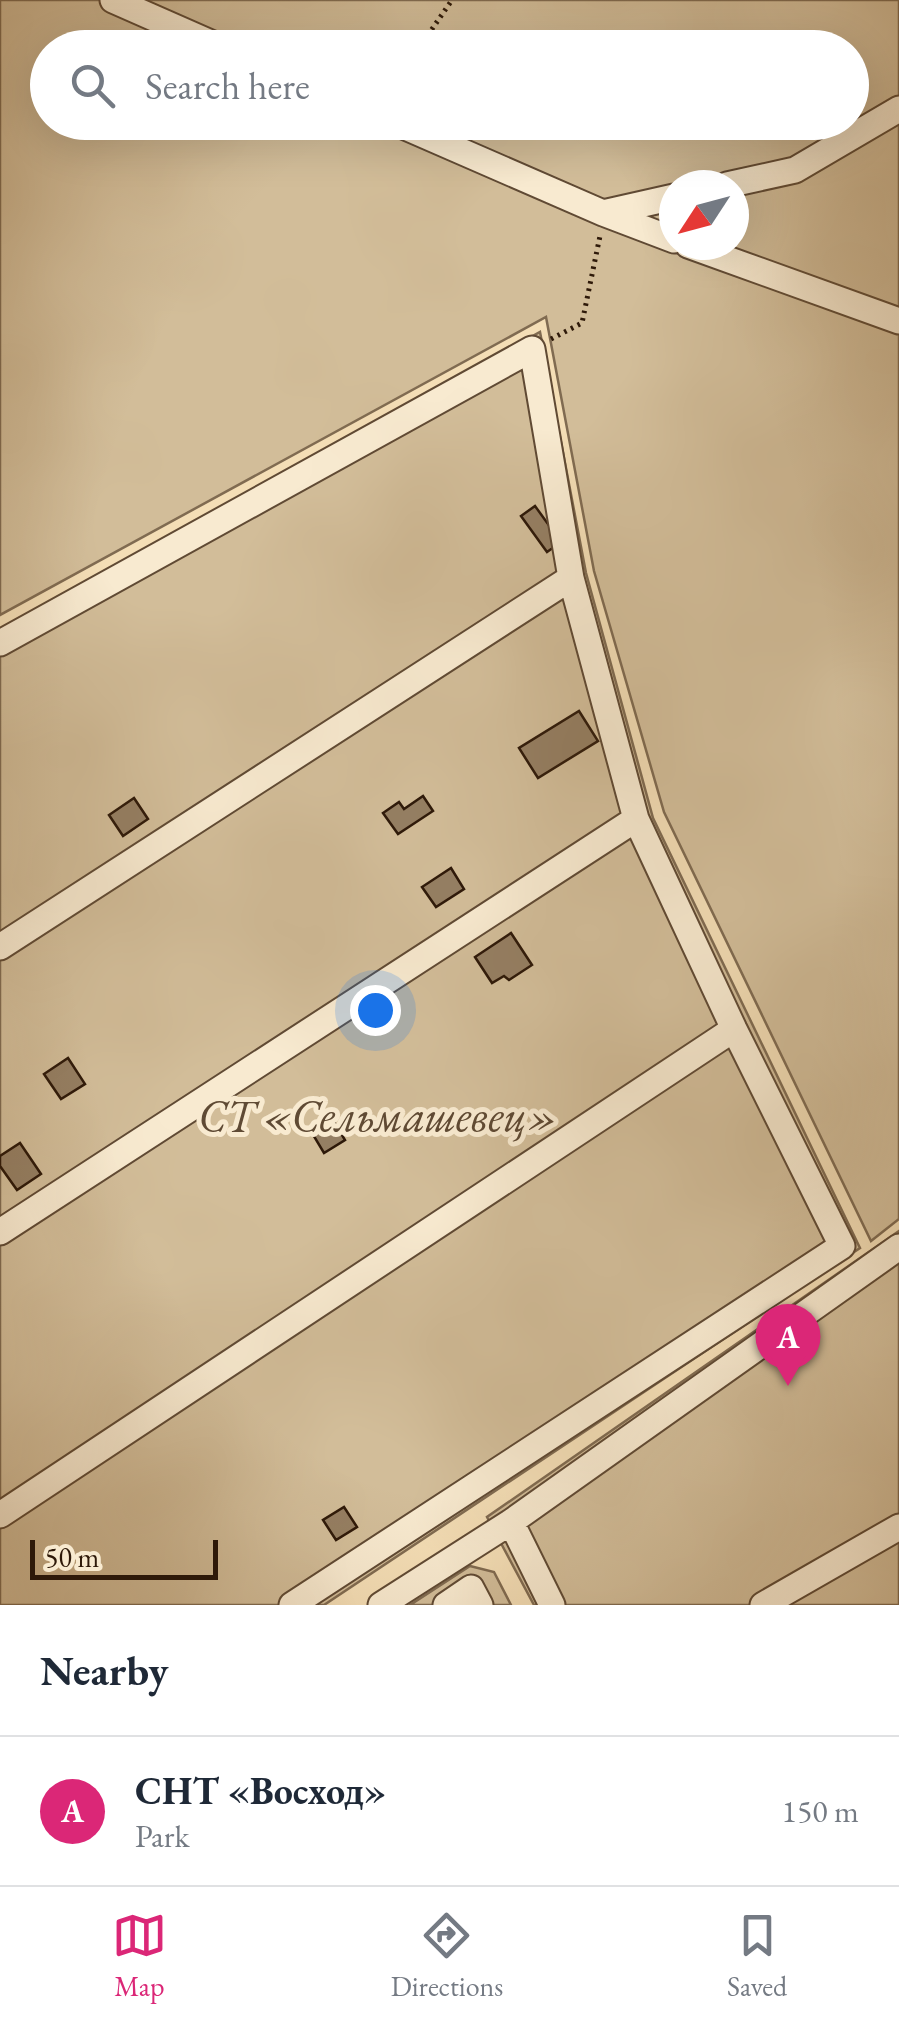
<!DOCTYPE html>
<html lang="en">
<head>
<meta charset="utf-8">
<style>
  :root { --surface:#fff; --page:#f6f6f7; --text:#1f2937; --muted:#747a83; --line:#e0e1e3; --accent:#db2777 }
  body { margin:0; font-family:"EB Garamond",serif; background:var(--page); color:var(--text) }
  .compass { position:absolute; left:659px; top:170px; width:90px; height:90px; border-radius:50%; background:var(--surface); box-shadow:0 10px 40px #0002; rotate:234deg }
  .scale { position:absolute; left:30px; bottom:25px; width:188px; box-sizing:border-box; padding-left:10px; border:5px solid #2e1909; border-top:0; font-size:28px; line-height:35px; white-space:nowrap; color:#2e1909; -webkit-text-stroke:8px #f8ead0; paint-order:stroke }
  .you { position:absolute; left:375px; top:1010px; width:35px; height:35px; margin:-25px; border:8px solid #fff; border-radius:50%; background:#1a73e8; box-shadow:0 0 0 15px #1a73e833 }
  .badge { display:grid; place-items:center; width:65px; height:65px; border-radius:50%; background:var(--accent); color:#fff; font-size:32px; font-weight:700 }
  .pin { position:absolute; translate:-50% -82px; filter:drop-shadow(0 2px 5px #0008) }
  .pin::after { content:''; position:absolute; top:52px; width:35px; height:30px; background:inherit; clip-path:polygon(0 0,100% 0,50% 100%) }
  .list { margin:0; padding:0; list-style:none }
  h2 { display:flex; justify-content:space-between; align-items:center; height:130px; margin:0; padding:0 40px; font-size:42px }
  h2 small { font-size:32px; font-weight:400; color:var(--muted) }
  .list li { display:grid; grid-template-columns:65px 1fr auto; gap:30px; align-items:center; box-sizing:border-box; height:150px; padding:0 40px; border-top:2px solid var(--line) }
  .list b { display:block; font-size:38px; white-space:nowrap }
  .list p { margin:0; font-size:32px; white-space:nowrap; color:var(--muted) }
  .list em { font-size:32px; font-style:normal; color:var(--muted) }
  .icon { flex:none; width:55px; height:55px; fill:none; stroke:currentColor; stroke-width:2; stroke-linecap:round; stroke-linejoin:round }
  .map { position:relative; flex:none; width:899px; height:1605px; overflow:hidden }
  .search { position:absolute; background:var(--surface); box-shadow:0 10px 40px #0002; left:30px; right:30px; top:30px; height:110px; display:flex; align-items:center; gap:25px; box-sizing:border-box; padding:0 35px; border-radius:55px; color:var(--muted); font-size:38px }
  .sheet { height:280px; background:var(--surface) }
  nav { display:flex; justify-content:space-around; align-items:center; box-sizing:border-box; height:140px; border-top:2px solid var(--line); background:var(--surface); font-size:28px; color:var(--muted) }
  nav a { display:grid; justify-items:center; gap:5px }
  nav .on { color:var(--accent) }
  .map>svg:first-child { display:block }
</style>
</head>
<body>
<div class="map">
<svg width="899" height="1605" viewBox="0 0 899 1605">
  <rect width="100%" height="100%" fill="#f4deb6"/>
  <filter id="stains"><feTurbulence type="fractalNoise" baseFrequency=".002" numOctaves="4"/><feColorMatrix values="0 0 0 0 .2 0 0 0 0 .09 0 0 0 0 .02 0 0 0 .5 -.17"/></filter>
  <radialGradient id="worn" r=".72"><stop offset=".6" stop-color="#630" stop-opacity="0"/><stop offset="1" stop-color="#630" stop-opacity=".3"/></radialGradient>
  <path fill="#d2bd99" stroke="#806b51" stroke-width="2.5" fill-rule="evenodd" d="M0,0H899V1219L871,1241L664,812L594,571L546,317L0,615ZM48,48H852V122H48ZM674,185H734V245H674Z
    M540,332L586,573L653,818L860,1248L324,1605H0V629Z
    M899,1231V1605H534L487,1517Z
    M470,1566L494,1572L511,1605H410Z"/>
  <path fill="#957f63" stroke="#2e1909" stroke-width="2.5" d="M535,506L561,542L547,552L521,516Z
    M579,711L598,741L538,778L519,748Z
    M423,796L433,811L398,834L383,813L399,802L404,809Z
    M134,798L148,819L123,836L109,815Z
    M451,868L464,889L436,907L422,887Z
    M511,933L532,965L509,980L504,976L492,983L475,957Z
    M68,1058L85,1084L61,1099L44,1074Z
    M330,1115L345,1140L324,1153L309,1128Z
    M20,1143L41,1174L17,1190L0,1166V1156Z
    M344,1507L357,1527L336,1540L323,1520Z"/>
  <g fill="none" stroke-linecap="round" stroke-linejoin="round">
    <g stroke="#604a34" stroke-width="29">
      <path id="minor" d="M113,0L222,48
        M394,122L603,213L674,240
        M727,185L795,170L899,109
        M603,213L674,197
        M688,245L899,321
        M0,643L532,349L571,578L636,819L734,1029L842,1246L292,1605
        M0,947L571,578
        M0,1232L636,819
        M0,1515L734,1029
        M511,1522L552,1605
        M381,1605L511,1522L899,1247
        M446,1605L471,1588L480,1605
        M763,1605L899,1527"/>
    </g>
    <path stroke="#2e1909" stroke-width="5" stroke-dasharray="2.5 5" stroke-linecap="butt" d="M419,48L452,0
      M551,339L582,323L600,236"/>
    <use href="#minor" stroke="#f8ead0" stroke-width="25"/>
  </g>
  <g text-anchor="middle" stroke-width="10" stroke-linejoin="round" paint-order="stroke">
    <g font-size="45" font-style="italic" fill="#5f4a34" stroke="#f8ead0">
      <text x="378" y="1131">СТ «Сельмашевец»</text>
    </g>
  </g>
  <rect width="100%" height="100%" filter="url(#stains)"/>
  <rect width="100%" height="100%" fill="url(#worn)"/>
</svg>
<svg class="compass" viewBox="-18 -18 36 36"><path d="M0-13l5 13h-10z" fill="#e53935"/><path d="M0 13l5-13h-10z" fill="#747a83"/></svg>
<div class="scale">50 m</div>
<div class="you"></div>
<div class="pin badge" style="left:788px;top:1386px">A</div>
<div class="search"><svg class="icon" aria-label="search" viewBox="0 0 24 24"><circle cx="10" cy="10" r="6"/><path d="M15 15l6 6"/></svg>Search here</div>
</div>
<section class="sheet">
<h2>Nearby<small></small></h2>
<ul class="list">
<li><span class="badge">A</span><div><b>СНТ «Восход»</b><p>Park</p></div><em>150 m</em></li>
</ul>
</section>
<nav>
<a class="on"><svg class="icon" aria-label="map" viewBox="0 0 24 24"><path d="M3 6l6-2 6 2 6-2v14l-6 2-6-2-6 2zM9 4v14M15 6v14"/></svg>Map</a>
<a><svg class="icon" aria-label="directions" viewBox="0 0 24 24"><path d="M12 3l9 9-9 9-9-9zM9 14v-3h6M13 9l2 2-2 2"/></svg>Directions</a>
<a><svg class="icon" aria-label="saved" viewBox="0 0 24 24"><path d="M7 4h10v16l-5-4-5 4z"/></svg>Saved</a>
</nav>
</body>
</html>
